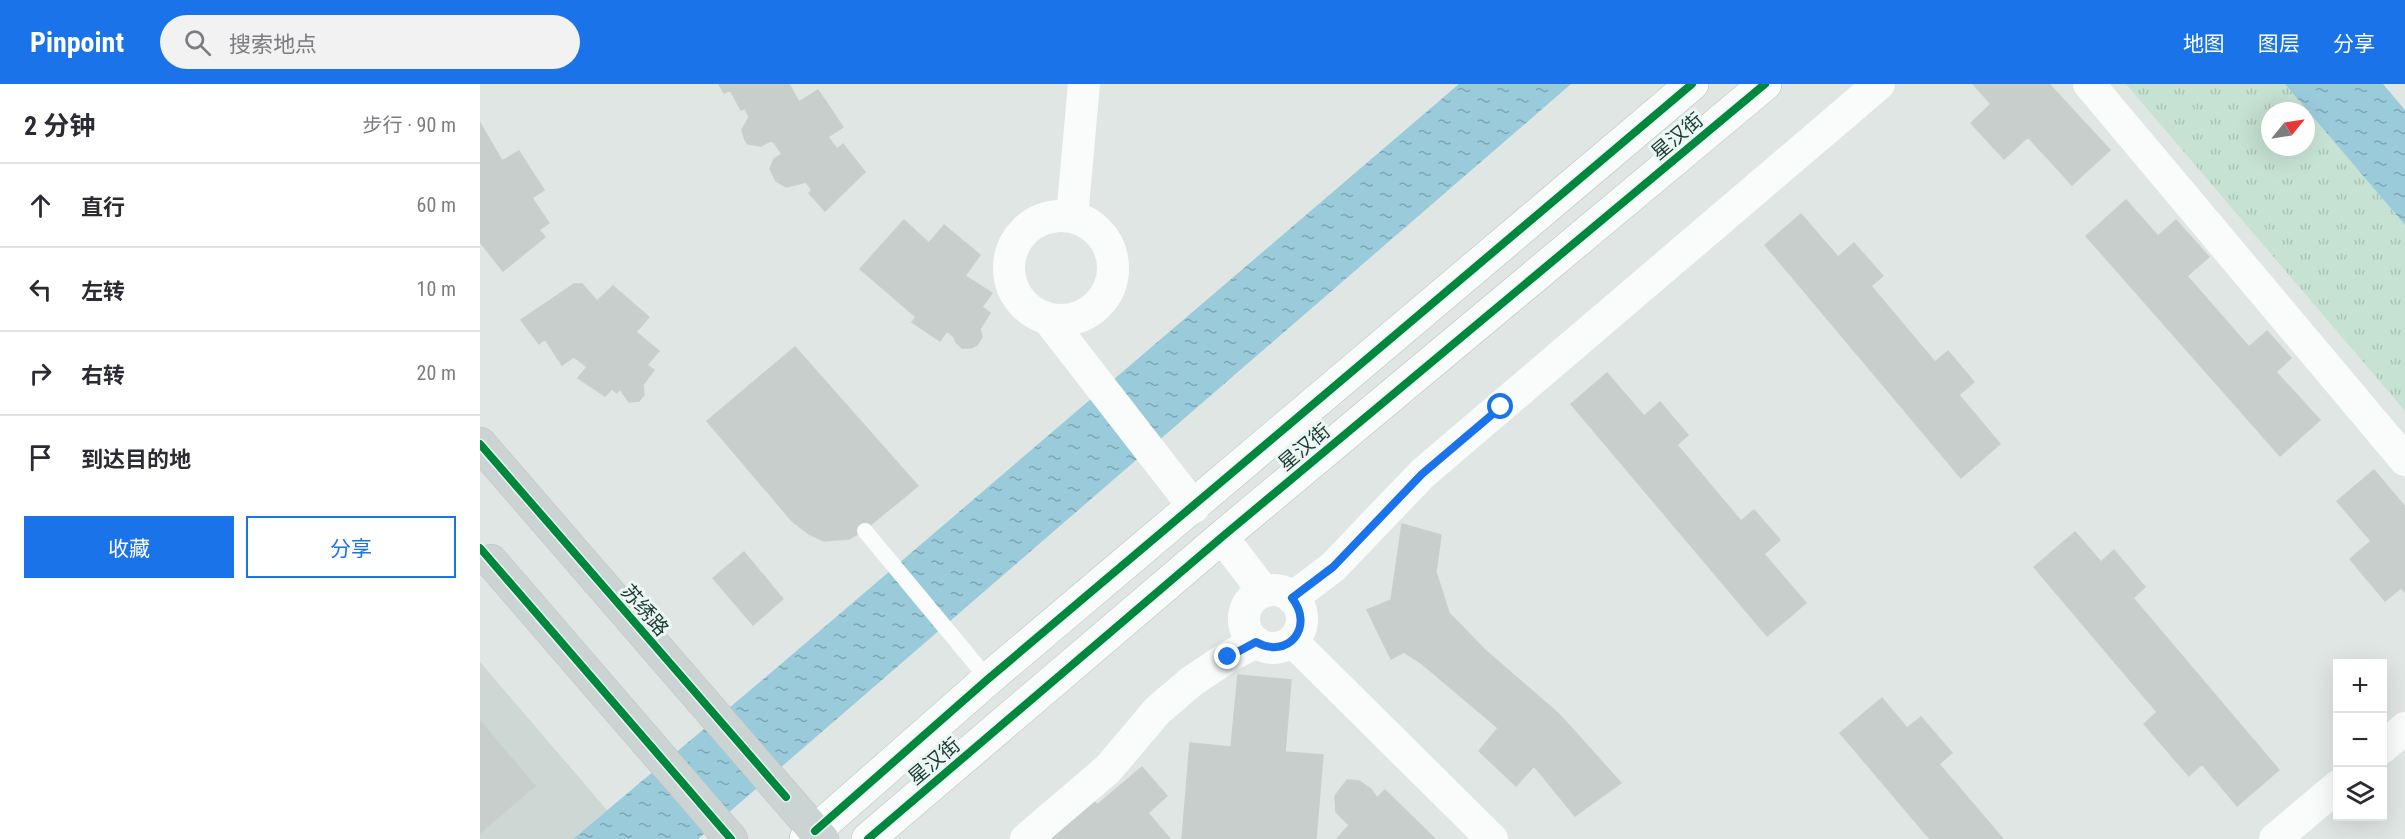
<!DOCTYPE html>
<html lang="zh">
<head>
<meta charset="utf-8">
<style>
  :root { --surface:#fff; --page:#f2f2f3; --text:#2b2b33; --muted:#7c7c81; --line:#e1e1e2; --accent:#1a73e8 }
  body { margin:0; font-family:"Roboto Condensed","Noto Sans SC",sans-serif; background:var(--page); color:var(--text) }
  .controls { position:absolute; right:18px; bottom:18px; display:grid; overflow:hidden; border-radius:0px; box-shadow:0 6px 24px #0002 }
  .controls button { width:54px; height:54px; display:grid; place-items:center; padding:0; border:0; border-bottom:2px solid var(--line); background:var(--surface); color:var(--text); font:30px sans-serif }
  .compass { position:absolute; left:1781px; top:18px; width:54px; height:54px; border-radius:50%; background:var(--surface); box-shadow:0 6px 24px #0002; rotate:60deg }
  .stop { position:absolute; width:18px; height:18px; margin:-14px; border:4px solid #1a73e8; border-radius:50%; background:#fff }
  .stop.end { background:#1a73e8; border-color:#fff; box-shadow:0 2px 6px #0008 }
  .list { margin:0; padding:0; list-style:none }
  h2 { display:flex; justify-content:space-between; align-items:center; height:78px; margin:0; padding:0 24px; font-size:26px }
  h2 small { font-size:20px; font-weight:400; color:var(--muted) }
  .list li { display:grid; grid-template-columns:39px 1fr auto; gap:18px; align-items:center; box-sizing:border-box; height:84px; padding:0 24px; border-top:2px solid var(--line) }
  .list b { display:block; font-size:22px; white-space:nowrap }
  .list em { font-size:20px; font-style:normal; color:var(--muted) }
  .actions { display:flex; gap:12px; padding:18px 24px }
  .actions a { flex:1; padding:14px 0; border:2px solid var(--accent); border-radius:0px; text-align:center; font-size:21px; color:var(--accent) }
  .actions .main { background:var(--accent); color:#fff }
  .icon { flex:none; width:33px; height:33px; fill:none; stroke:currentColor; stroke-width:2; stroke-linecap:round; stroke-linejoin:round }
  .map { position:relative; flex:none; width:1925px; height:755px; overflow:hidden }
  header { display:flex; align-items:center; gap:36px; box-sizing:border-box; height:84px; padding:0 30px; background:var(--accent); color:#fff }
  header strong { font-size:28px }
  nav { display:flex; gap:33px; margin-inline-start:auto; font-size:21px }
  .search { width:420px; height:54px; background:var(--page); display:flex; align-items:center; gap:15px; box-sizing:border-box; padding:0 21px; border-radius:33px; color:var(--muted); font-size:22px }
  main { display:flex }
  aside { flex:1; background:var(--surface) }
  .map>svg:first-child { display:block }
</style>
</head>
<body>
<header>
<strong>Pinpoint</strong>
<div class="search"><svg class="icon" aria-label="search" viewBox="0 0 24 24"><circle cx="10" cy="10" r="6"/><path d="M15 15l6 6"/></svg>搜索地点</div>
<nav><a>地图</a><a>图层</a><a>分享</a></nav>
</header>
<main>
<aside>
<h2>2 分钟<small>步行 · 90 m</small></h2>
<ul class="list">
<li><svg class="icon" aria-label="ahead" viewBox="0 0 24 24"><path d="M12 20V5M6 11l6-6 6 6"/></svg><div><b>直行</b></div><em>60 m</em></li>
<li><svg class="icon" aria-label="left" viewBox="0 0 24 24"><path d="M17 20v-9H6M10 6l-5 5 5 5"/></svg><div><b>左转</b></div><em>10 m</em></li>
<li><svg class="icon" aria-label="right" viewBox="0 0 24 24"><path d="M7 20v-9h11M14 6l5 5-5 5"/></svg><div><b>右转</b></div><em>20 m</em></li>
<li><svg class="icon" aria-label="arrive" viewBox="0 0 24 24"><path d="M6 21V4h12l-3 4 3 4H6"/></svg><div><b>到达目的地</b></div></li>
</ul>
<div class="actions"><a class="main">收藏</a><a>分享</a></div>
</aside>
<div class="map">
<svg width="1925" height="755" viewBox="0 0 1925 755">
  <defs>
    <pattern id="park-tufts" width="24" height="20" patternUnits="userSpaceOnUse" patternTransform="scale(1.5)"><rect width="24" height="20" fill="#c6e2d2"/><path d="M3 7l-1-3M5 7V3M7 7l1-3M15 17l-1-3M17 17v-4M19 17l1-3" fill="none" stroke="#aac3b5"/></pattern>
    <pattern id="water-ripples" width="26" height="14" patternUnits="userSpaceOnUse" patternTransform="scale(1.5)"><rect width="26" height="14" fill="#9acbdb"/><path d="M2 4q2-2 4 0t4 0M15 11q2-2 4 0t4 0" fill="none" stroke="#7da6b2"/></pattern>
  </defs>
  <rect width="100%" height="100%" fill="#e0e6e4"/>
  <path fill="#cdd8d5" d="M0,578L127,726L93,755H0Z"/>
  <path fill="url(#park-tufts)" fill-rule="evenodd" d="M1646,0H1805L1925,141V327ZM1790,27H1826V63H1790Z"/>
  <path fill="url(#water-ripples)" d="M979,0H1091L218,755H93L300,581Z
    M1805,0H1903L1925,26V141Z"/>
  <path fill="#c7cecb" stroke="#c8cfcd" stroke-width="1.5" d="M239,0H309L319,18L338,6L363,43L348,53L357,65L363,60L385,88L345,127L329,109L332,106L326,98L306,103L296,97L290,85L294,75L302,70L292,56L281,62L268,60L265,56L262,46L269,33L265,24L261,26L250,6L244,9Z
    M1493,0H1569L1630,66L1592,101L1548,53L1524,75L1491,39L1511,20Z
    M0,39L22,77L39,67L64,106L52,114L69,139L59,146L65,153L23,187L0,158Z
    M1646,116L1678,152L1696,136L1729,173L1707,192L1769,263L1787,247L1811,274L1796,288L1840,336L1800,372L1606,152Z
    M1321,130L1358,173L1374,159L1403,192L1391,202L1455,278L1468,267L1494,298L1479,311L1520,360L1481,394L1285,161Z
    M424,136L449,159L464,141L500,171L485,192L512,209L502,223L510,229L500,245L502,253L497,261L491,264H482L476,258L474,253L467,247L460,257L432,238L436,233L380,185Z
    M94,200H102L117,217L133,202L169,233L156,248L179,267L167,281L174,286L163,301L164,311L159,317L149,318L140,305L137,309L132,305L125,312L98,294L107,283L94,273L82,281L65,255L59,260L41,236Z
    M315,263L438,402L383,447L369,455L344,457L329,450L312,437L227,337Z
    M1127,289L1164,332L1180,318L1208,351L1197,361L1261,437L1274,426L1300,456L1284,470L1326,519L1287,552L1091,320Z
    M1894,386L1925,423V508L1921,504L1905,517L1870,475L1891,457L1857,417Z
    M922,440L961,451L956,488L969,529L1005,566L1079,630L1141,699L1095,732L1054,682L1036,702L999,667L1018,644L941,579L924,568L911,575L887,526L911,516Z
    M1595,448L1621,478L1634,466L1665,503L1653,514L1799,686L1757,722L1722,680L1709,692L1664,640L1677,628L1554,483Z
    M264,468L303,515L273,541L233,494Z
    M758,591L811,596L805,668L843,671L836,755H702L710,659L751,663Z
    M1402,614L1427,644L1441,633L1472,669L1459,680L1523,755H1450L1360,649Z
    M0,637L55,702L0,749Z
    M662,683L687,712L668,729L690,755H567L608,710L617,721Z
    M867,696L879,697L891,705L897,714L905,706L955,755H857L869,741L856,728L855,712Z"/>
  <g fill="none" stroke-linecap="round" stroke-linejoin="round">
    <g stroke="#b8c3c1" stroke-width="34">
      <path id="secondary" d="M326,755L508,595L1212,0
        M388,755L742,453L1285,0"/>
    </g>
    <g stroke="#bac4c2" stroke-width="34">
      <path id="primary" d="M0,360L342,755
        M11,477L251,755"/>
    </g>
    <path stroke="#fafbfb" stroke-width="16" d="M385,447L508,595"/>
    <path stroke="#fafbfb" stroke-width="32" d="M1609,0L1925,376
      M529 184a52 52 0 1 1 104 0a52 52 0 1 1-104 0Z
      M592,133L604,0
      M568,235L714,423
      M742,453L784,508
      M764 535a29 29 0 1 1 58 0a29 29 0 1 1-58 0Z
      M812,514L853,483L942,390L1399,0
      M812,557L1012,755
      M1902,664L1925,644
      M546,755L628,685L677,627L712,597L748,573L776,558
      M1795,755L1858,702"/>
    <use href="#secondary" stroke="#fafbfb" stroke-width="33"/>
    <use href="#primary" stroke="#cbd4d3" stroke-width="33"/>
    <g stroke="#ecf7f3" stroke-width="11">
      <path id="cycleway" d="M0,360L306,713
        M0,464L251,755
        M335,747L508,595L1212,0
        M388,755L742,453L1285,0"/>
    </g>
    <use href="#cycleway" stroke="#00873e" stroke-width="8"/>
  </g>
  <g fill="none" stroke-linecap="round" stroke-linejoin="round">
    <path stroke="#1a73e8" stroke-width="8" d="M748,573L776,558C808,576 835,543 812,514L853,483L942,390L1021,323"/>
  </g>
  <g text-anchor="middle" stroke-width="6" stroke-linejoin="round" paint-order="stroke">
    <g font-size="20" fill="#1c3b36" stroke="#ecf7f3">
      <text transform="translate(1197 52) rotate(-40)" y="7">星汉街</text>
      <text transform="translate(824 363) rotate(-40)" y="7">星汉街</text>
      <text transform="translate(165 526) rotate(49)" y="7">苏绣路</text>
      <text transform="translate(454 677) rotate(-40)" y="7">星汉街</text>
    </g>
  </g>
</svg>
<div class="controls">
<button>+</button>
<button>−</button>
<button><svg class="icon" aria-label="layers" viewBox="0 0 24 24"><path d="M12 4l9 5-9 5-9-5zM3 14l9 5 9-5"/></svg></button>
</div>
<svg class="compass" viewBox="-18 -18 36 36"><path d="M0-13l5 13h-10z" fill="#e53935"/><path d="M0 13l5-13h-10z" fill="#7c7c81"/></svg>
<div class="stop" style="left:1021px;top:323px"></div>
<div class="stop end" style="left:748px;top:573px"></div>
</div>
</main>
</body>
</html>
